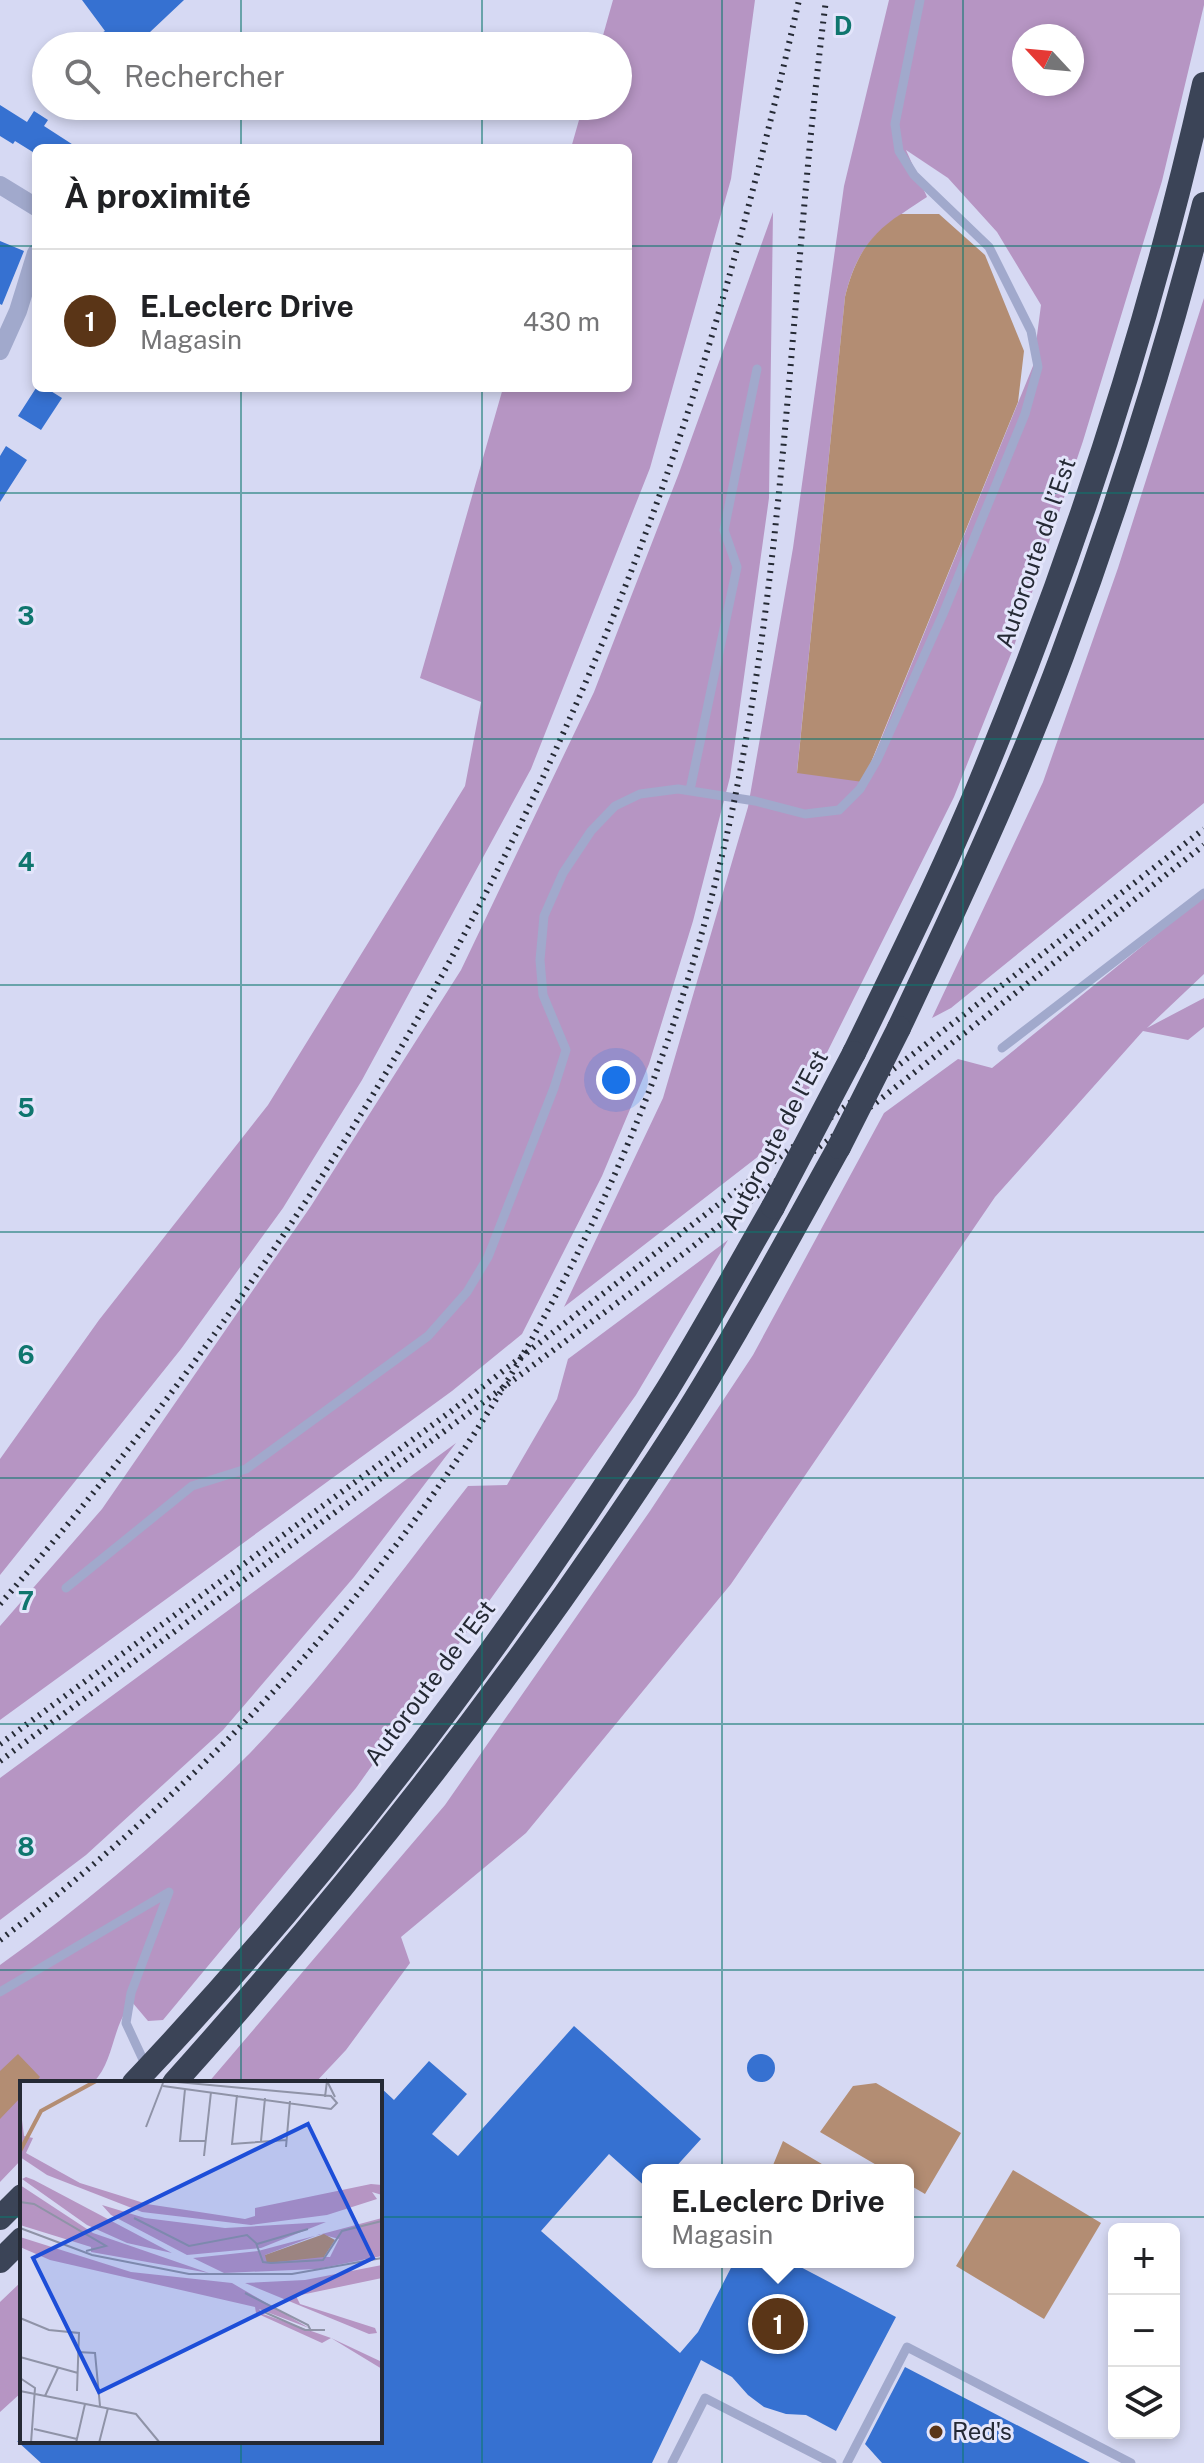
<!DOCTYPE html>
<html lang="fr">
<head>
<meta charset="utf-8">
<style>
  :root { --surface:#fff; --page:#f2f2f2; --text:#202124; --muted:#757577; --line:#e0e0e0; --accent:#5a3517 }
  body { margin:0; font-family:"Public Sans",sans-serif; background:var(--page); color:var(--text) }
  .controls { position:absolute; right:24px; bottom:24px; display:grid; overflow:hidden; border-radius:12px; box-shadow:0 4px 12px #0003 }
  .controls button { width:72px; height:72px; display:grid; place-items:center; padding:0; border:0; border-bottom:2px solid var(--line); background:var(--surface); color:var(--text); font:40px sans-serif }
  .compass { position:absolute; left:1012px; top:24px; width:72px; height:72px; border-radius:50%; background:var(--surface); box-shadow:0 4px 12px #0003; rotate:296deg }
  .you { position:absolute; left:616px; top:1080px; width:28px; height:28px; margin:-20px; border:6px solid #fff; border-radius:50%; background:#1a73e8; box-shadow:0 0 0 12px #1a73e833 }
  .badge { display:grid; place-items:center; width:52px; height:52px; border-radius:50%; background:var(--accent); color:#fff; font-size:26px; font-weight:700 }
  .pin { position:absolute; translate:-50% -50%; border:4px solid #fff; box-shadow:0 2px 8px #0006 }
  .popup { position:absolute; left:642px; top:2164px; width:272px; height:104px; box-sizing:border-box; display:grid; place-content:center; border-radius:12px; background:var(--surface); filter:drop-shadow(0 2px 6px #0005); font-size:26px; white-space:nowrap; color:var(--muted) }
  .popup b { font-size:30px; color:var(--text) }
  .popup::after { content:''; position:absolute; left:50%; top:100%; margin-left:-16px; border:16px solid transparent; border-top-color:var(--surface) }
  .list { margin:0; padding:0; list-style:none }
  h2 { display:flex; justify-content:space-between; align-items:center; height:104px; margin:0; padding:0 32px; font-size:34px }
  h2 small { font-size:26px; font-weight:400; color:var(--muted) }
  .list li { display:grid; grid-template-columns:52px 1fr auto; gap:24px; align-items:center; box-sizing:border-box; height:144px; padding:0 32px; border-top:2px solid var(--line) }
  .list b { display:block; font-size:30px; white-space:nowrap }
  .list p { margin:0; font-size:26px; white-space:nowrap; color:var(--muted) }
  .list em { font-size:26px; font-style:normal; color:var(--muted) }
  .icon { flex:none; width:44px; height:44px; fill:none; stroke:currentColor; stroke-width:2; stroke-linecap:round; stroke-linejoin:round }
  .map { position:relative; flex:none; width:1204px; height:2463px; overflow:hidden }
  .search { position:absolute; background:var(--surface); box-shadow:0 4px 12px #0003; left:32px; top:32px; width:600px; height:88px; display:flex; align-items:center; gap:20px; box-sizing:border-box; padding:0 28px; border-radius:44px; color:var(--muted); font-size:30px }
  .panel { position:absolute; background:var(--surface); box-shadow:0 4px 12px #0003; left:32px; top:144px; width:600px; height:248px; border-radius:12px }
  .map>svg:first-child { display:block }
</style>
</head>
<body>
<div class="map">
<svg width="1204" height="2463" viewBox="0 0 1204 2463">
  <rect width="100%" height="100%" fill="#d6d9f3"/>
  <path fill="#b695c3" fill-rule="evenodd" d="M613,0H755L731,179L650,468L531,769L362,1080L283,1208L181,1349L0,1575V1459L99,1320L268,1105L465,786L481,702L420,678L503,388H628V148H571L583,106H618V46H600Z
    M889,0H1204V5L1162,181L1083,441L1013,649L954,797L786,1135L564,1307L663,1098L748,807L793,548L844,186ZM1024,36H1072V84H1024ZM906,150L948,178L997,232L1041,305L1033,366L864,781L797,772L845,297C858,242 881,227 927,197Z
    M773,212L769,498L730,777L693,921L649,1064L602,1176L522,1334L452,1391L0,1720V1626L102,1509L311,1206L461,970L594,692L679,473Z
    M1204,298V803L951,1008L932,1018L1043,782L1118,568Z
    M1204,896V974L1147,1028L1204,998V1027L1188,1040L1143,1031L995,1197L731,1584L526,1833L401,1937L410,1963L346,2050L315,2083H208L445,1805L650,1511L753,1355L884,1113L958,1059L992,1068Z
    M728,1240L636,1395L356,1788L163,2020L148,2021L132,2002C111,2028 115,2060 93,2083H22V2159L0,2182V1965C86,1904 170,1832 245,1758C327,1675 396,1577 468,1486L507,1485L557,1399L568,1359Z
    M456,1443L354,1577L223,1730L86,1855L0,1920V1778Z
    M22,2281V2392L0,2412V2302Z"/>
  <path fill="#b38d73" d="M901,214H939L985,255L1024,351L1018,402L863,782L797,773L845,297C854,260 868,235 901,214Z
    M18,2054L40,2077L35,2083H22V2096L0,2119V2071Z
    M876,2083L961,2133L925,2194L908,2184V2170H885L820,2132L853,2086Z
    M783,2141L832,2170H771Z
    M1013,2170L1101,2223L1044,2319L956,2266Z"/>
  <path fill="#3671d1" d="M82,0H184L149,33L159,46H78L105,31Z
    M0,105L27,122L34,111L48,120L44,126L78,148H36V154L15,141L13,144L0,136Z
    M0,241L24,251L2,305L0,304Z
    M36,388H46L62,398L41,430L18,416Z
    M6,446L27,460L0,502V456Z
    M574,2026L701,2139L673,2170H648V2189L609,2154L541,2231L680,2353L698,2332L734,2262H791L896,2317L836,2431L806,2415L786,2414L764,2407L748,2395L732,2377L701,2360L652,2463H41L17,2441H380V2087L394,2100L429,2061L467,2094L432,2134L458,2156Z
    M747 2068a14 14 0 1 1 28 0a14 14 0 1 1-28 0Z
    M905,2367L1090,2463H882L865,2444Z"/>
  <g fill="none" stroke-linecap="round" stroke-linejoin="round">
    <path stroke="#a1a9cc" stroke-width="9" d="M690,790L737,567L724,530L757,369
      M1002,1048L1204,893
      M66,1588L192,1486L246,1469L428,1336L467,1292L488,1257L554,1088L566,1050L543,995L540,960L544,916L563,873L591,831L615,806L640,794L678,789L755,801L805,814L839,810L860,789L877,760L943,614L1025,414L1038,367L1031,331L989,247L914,175L899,151L895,124L920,0
      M0,1992L169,1892L131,1993L126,2023L146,2066
      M672,2463L705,2398L832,2463
      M847,2463L907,2347L1131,2463"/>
    <path stroke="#a1a9cc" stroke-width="18" d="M0,185L36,207
      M0,351L18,311L36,253"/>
    <path stroke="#3b4457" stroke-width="24" d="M899,1028C957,905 1015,782 1062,656C1117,508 1165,356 1204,204
      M854,1053C897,965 941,876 979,785C1073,559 1150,323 1204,84
      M134,2083C335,1871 512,1636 667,1390C704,1330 738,1268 773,1207
      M174,2083C350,1887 511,1681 656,1461C723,1360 780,1253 839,1147
      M0,2218L22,2196
      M0,2261L22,2239"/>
    <path stroke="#252a35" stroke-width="6" stroke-dasharray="2 6" stroke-linecap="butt" d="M0,1604C282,1281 508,911 655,508C715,342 760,172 799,0
      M0,1744L450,1412L1204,829
      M0,1761L687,1251L1204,845
      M0,1940C393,1639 658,1235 745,745C789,499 794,247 826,0"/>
    <path stroke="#3b4457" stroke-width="24" d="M839,1147L899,1028
      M773,1207L854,1053"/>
  </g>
  <path fill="none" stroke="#0f766e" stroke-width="2" stroke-opacity="0.55" d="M241,0V46M482,0V46M722,0V2463M963,0V2463M241,106V148M482,106V148M0,246H36M628,246H1204M241,388V2083M482,388V2463M0,493H1204M0,739H1204M0,985H1204M0,1232H1204M0,1478H1204M0,1724H1204M0,1970H1204M0,2217H22M380,2217H1204M241,2441V2463"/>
  <circle fill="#5a3517" stroke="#e3e5fb" stroke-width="3" cx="936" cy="2432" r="8"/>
  <g text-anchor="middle" stroke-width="6" stroke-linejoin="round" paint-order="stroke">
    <g font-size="24" fill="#252a35" stroke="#e3e5fb">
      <text transform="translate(1036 553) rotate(-71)" y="8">Autoroute de l’Est</text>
      <text transform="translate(775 1140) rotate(-62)" y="8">Autoroute de l’Est</text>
      <text transform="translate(430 1683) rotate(-53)" y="8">Autoroute de l’Est</text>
    </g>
    <g font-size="24" fill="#252a35" stroke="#e3e5fb" text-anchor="start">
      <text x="952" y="2440">Red's</text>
    </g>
  </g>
  <g transform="translate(20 2081)">
    <rect width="362" height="362" fill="#d6d9f3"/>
    <path d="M0,23L4,55L13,57L6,72L60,102L127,123L225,138L235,135V127L351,103L362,104V114L352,111L357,118L307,134L231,144L122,131L27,94L0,76ZM6,96L14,99L152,172L107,162L67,144L2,98ZM0,104L73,152L189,192L71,171V166L0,144ZM82,124L125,137L205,147L306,141L241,167L167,174L91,134ZM362,137V175L297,188L204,192L173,177L238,170ZM300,153L319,158L310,176L245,174ZM0,156L111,191L212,202L289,247L239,228L243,233L311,257L362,281V288L311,257L302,262L236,232L235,226L30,179L0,166ZM362,184V197L276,215L280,223L355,247L357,252L349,253L225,202L285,199Z" fill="#b695c3" fill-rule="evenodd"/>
    <path d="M304,153L315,159L304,176L247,182L245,174Z" fill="#b38d73"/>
    <path fill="none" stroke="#b38d73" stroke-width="4" d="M0,70L21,30L76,0"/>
    <path fill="none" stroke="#8f93a7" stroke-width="2" d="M143,5L311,28L317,22L311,15L146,0M165,8L160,60H185M217,14L212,63L266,59M305,16L307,0L315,16M126,46L143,2M241,60L245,17M266,66L270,20M184,75L191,11M0,121L14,123L86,165L66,170M114,137L169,165L227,154L236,162L243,181L251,182L303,179L322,150L362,140M0,147L72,174L169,193H272L362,177M237,163L288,148M225,212L288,244L291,250M244,231L285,249H305M0,237L29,249L59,252L57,310M58,271L75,272L80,325M0,276L58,292M0,297L15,307L11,362M0,310L116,333L140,362M25,315L38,287M14,348L57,358M56,362L65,323M79,362L88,327"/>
    <path fill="#1d4ed8" fill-opacity="0.15" stroke="#1d4ed8" stroke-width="4" d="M288,43L353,177L79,311L13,177Z"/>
    <rect width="362" height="362" fill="none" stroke="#252a35" stroke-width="4"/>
  </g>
  <g font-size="26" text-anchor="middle" font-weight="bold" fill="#0f766e" stroke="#e3e5fb" stroke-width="6" stroke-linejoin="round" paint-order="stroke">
    <text x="843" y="35">D</text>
    <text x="26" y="625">3</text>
    <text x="26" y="871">4</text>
    <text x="26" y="1117">5</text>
    <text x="26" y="1364">6</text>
    <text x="26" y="1610">7</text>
    <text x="26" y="1856">8</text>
  </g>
</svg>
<div class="controls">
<button>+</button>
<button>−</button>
<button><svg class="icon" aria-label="layers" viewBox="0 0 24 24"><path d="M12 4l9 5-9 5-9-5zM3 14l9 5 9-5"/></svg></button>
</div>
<svg class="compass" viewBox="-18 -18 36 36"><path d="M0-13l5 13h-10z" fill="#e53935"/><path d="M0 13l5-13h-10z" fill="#757577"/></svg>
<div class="you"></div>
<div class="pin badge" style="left:778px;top:2324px">1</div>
<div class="popup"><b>E.Leclerc Drive</b>Magasin</div>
<div class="search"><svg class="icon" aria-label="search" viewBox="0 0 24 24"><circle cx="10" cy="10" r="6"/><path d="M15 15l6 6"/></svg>Rechercher</div>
<section class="panel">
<h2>À proximité<small></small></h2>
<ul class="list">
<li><span class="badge">1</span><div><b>E.Leclerc Drive</b><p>Magasin</p></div><em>430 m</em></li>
</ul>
</section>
</div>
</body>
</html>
